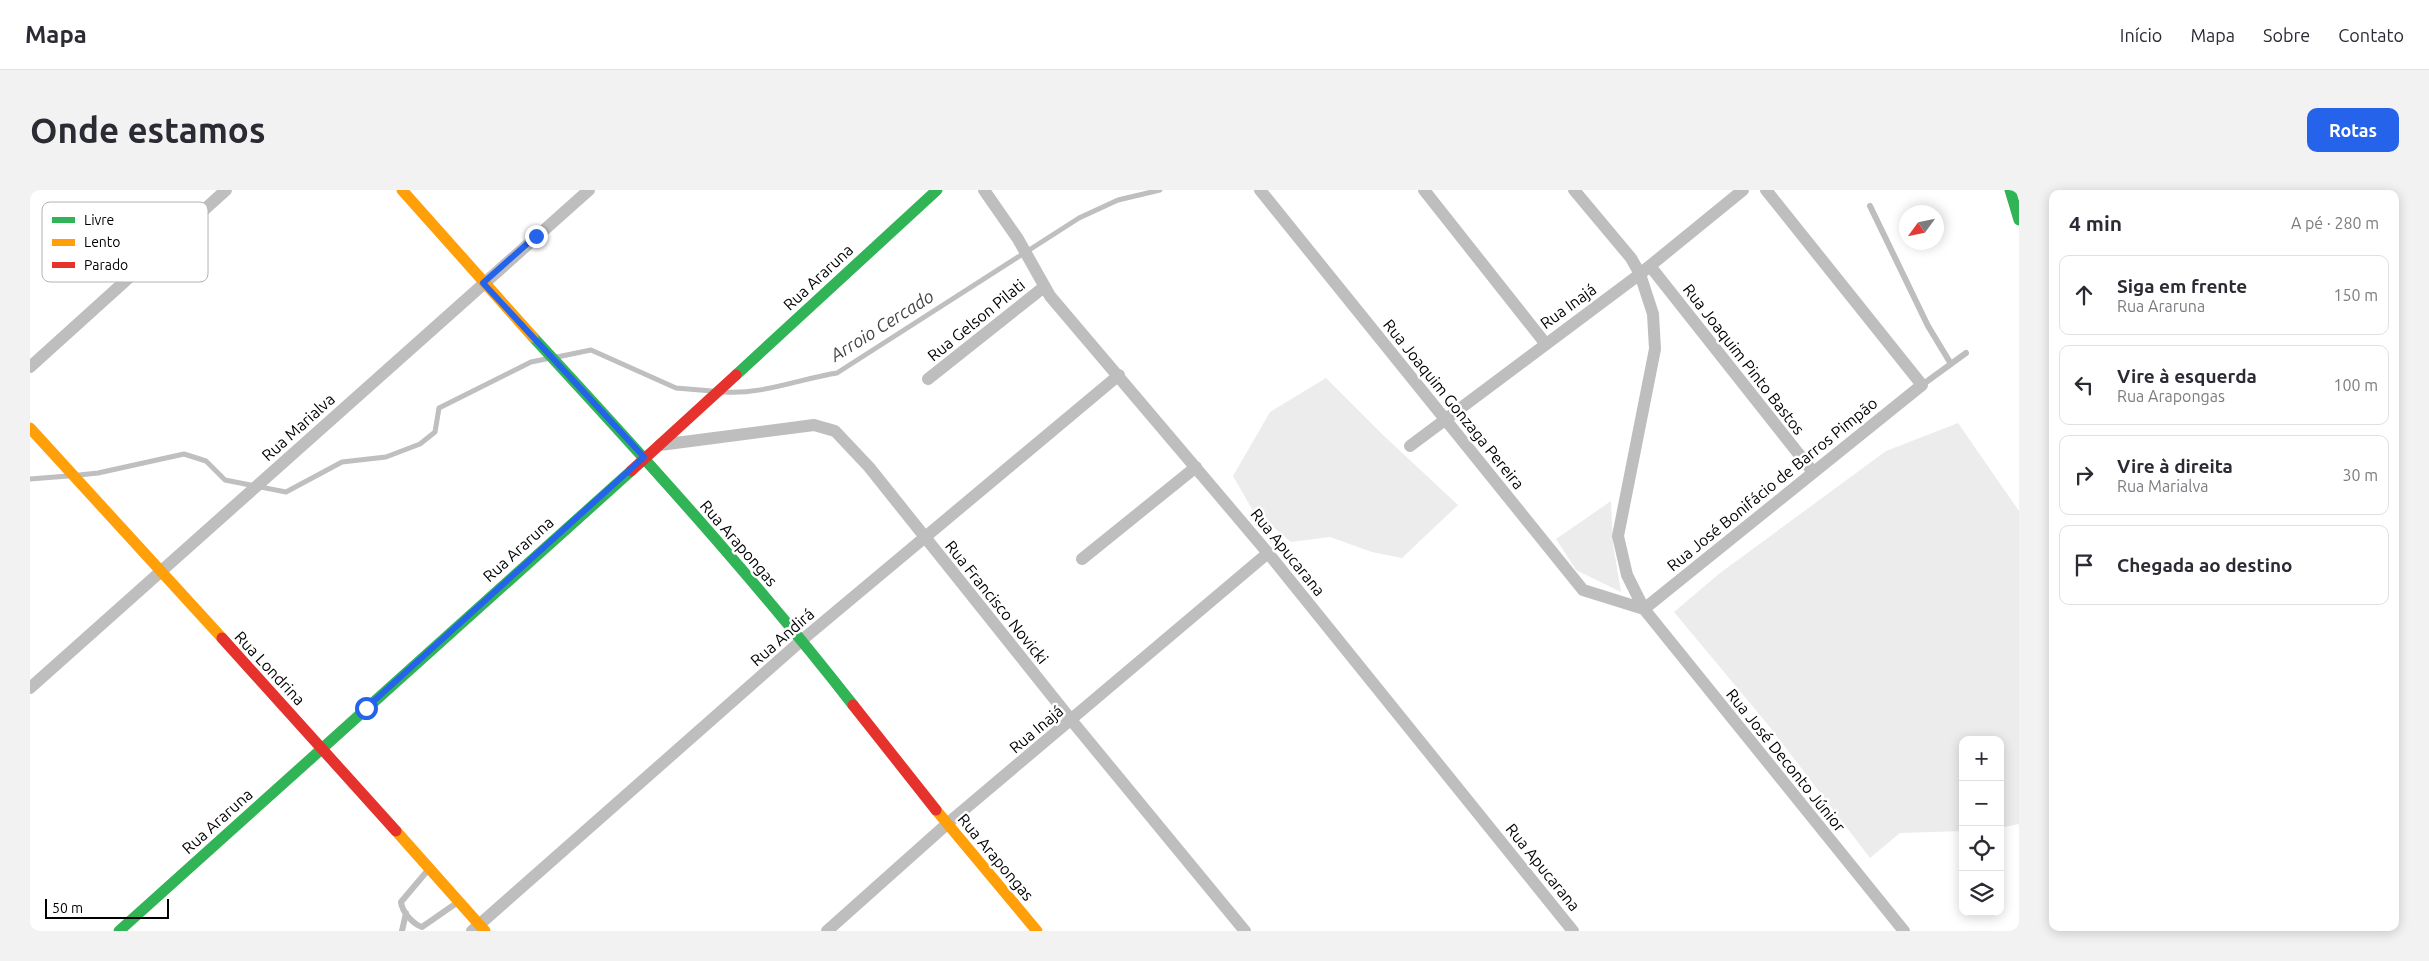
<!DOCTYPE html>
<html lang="pt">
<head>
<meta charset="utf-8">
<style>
  :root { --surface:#fff; --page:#f2f2f3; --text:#2b2b33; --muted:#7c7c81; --line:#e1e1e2; --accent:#2563eb }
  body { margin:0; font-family:Ubuntu,sans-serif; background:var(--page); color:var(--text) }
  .controls { position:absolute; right:15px; bottom:15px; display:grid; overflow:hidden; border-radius:10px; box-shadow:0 2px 12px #0003 }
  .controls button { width:45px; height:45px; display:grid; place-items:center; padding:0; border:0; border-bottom:1px solid var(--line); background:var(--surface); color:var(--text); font:25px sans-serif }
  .compass { position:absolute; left:1869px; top:15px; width:45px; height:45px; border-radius:50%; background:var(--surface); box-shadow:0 2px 12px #0003; rotate:237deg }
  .scale { position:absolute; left:15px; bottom:12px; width:124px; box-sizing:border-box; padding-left:5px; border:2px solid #000; border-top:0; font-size:14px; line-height:18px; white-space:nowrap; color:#000; -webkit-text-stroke:4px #fff; paint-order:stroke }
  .stop { position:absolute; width:15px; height:15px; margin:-11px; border:4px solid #2563eb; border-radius:50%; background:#fff }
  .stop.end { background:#2563eb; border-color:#fff; box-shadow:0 1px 5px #0008 }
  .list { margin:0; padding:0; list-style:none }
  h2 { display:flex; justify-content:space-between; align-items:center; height:65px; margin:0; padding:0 20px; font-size:21px }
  h2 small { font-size:16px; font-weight:400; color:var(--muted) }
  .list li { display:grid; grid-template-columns:32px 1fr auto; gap:15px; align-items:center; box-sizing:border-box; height:80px; margin:0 10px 10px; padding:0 10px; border:1px solid var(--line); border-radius:10px }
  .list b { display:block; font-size:19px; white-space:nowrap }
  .list p { margin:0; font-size:16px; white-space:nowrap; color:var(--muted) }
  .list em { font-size:16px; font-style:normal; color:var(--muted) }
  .icon { flex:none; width:28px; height:28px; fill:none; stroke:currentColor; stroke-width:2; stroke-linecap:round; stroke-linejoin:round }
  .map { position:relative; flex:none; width:1989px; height:741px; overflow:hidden; border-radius:10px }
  header { display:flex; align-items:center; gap:30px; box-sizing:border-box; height:70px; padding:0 25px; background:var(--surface); border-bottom:1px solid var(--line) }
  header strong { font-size:24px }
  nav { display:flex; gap:28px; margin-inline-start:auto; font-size:18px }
  .intro { display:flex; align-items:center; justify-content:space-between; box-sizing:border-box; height:120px; padding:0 30px }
  h1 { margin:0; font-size:35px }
  .button { padding:12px 22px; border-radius:10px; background:var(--accent); color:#fff; font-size:18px; font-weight:700 }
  main { display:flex; gap:30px; padding:0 30px }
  aside { flex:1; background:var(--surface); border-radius:10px; box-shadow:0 2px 12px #0003 }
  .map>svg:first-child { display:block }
</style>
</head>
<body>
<header>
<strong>Mapa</strong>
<nav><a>Início</a><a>Mapa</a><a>Sobre</a><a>Contato</a></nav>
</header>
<div class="intro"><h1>Onde estamos</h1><a class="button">Rotas</a></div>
<main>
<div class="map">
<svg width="1989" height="741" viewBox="0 0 1989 741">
  <rect width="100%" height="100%" fill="#fff"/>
  <path fill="#ececec" d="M1296,188L1353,245L1428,315L1372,368L1342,362L1300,347L1261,352L1222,319L1203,286L1240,222Z
    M1928,233L1989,321V634L1970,638V550H1933V641L1870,643L1840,668L1739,536L1644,422L1690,383L1856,261Z
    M1581,311L1583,354L1591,402L1546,380L1526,349Z"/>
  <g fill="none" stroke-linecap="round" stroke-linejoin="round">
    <path stroke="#bfbfbf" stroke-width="5" d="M527,167L561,160L646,198L682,201
      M693,202C731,205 769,189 807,183L1049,28L1088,10L1130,0
      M49,285L68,283L154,264L176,271L195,290L256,302L312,272L356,267L390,254L405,242L409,218L501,172L516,169
      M0,289L38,286"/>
    <path stroke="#bebebe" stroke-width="6" d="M1840,16L1898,136L1921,174
      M1892,195L1936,163
      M398,680L371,712C372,722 383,734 392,737L428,712
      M372,741L376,723"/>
    <path stroke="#bebebe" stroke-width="12" d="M954,0L988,49L1020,106L1238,363L1543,741
      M1230,0L1553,400L1614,419
      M1394,0L1515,153
      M1544,0L1601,68L1610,84L1623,124L1625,159L1588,346L1597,385L1614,419L1874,741
      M1620,76L1783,282
      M0,177L196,0
      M898,189L1014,97
      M630,255L784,235L805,241L839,277L1042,531L1215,741
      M1380,256L1610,84L1713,0
      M1052,369L1166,277
      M1614,419L1892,195L1736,0
      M0,498L559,0
      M442,741L772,450L1089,185
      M797,741L917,634L1238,363"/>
    <path stroke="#30b455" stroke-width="11" d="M1980,0L1989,30
      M503,147C613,266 723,387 823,515
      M706,185L907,0
      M89,741L601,281"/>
    <path stroke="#ff9f0a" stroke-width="11" d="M372,0L503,147
      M0,238L192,448
      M906,620L1007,741
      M366,641L455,741"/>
    <path stroke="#e5322d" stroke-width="11" d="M601,281L706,185
      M192,448L366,641
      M823,515L906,620"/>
  </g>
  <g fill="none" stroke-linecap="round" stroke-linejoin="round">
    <path stroke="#2563eb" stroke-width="6" d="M336,518L614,267L453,93L506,46"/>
  </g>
  <g text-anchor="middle" stroke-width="5" stroke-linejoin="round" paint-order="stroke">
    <g font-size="16" fill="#000" stroke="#fff">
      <text transform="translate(788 87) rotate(-43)" y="6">Rua Araruna</text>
      <text transform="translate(1538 116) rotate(-36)" y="6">Rua Inajá</text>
      <text transform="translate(946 130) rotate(-39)" y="6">Rua Gelson Pilati</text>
      <text transform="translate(1714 169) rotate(52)" y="6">Rua Joaquim Pinto Bastos</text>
      <text transform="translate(1424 214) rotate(51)" y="6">Rua Joaquim Gonzaga Pereira</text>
      <text transform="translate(268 237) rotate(-42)" y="6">Rua Marialva</text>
      <text transform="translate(1742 294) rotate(-39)" y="6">Rua José Bonifácio de Barros Pimpão</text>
      <text transform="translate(709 353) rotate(49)" y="6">Rua Arapongas</text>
      <text transform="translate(488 359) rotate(-42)" y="6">Rua Araruna</text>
      <text transform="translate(1258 362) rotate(51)" y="6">Rua Apucarana</text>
      <text transform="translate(967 412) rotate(51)" y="6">Rua Francisco Novicki</text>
      <text transform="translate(752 447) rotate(-41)" y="6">Rua Andirá</text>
      <text transform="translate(240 478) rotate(47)" y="6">Rua Londrina</text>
      <text transform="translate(1006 539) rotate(-40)" y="6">Rua Inajá</text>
      <text transform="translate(1756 570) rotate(51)" y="6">Rua José Deconto Júnior</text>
      <text transform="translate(187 631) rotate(-42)" y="6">Rua Araruna</text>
      <text transform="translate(966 667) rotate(50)" y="6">Rua Arapongas</text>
      <text transform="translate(1513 677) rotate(51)" y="6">Rua Apucarana</text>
    </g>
    <g font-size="18" font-style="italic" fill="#444" stroke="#fff">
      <text transform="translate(852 136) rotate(-32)" y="6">Arroio Cercado</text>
    </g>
  </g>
  <rect x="12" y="12" width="166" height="80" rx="8" fill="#fff" stroke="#b2b2b2" stroke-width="1"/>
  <rect x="22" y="27" width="23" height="6" fill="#30b455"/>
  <rect x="22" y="49" width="23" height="7" fill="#ff9f0a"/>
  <rect x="22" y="72" width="23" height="6" fill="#e5322d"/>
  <g font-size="14" fill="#000">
    <text x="54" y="35">Livre</text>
    <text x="54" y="57">Lento</text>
    <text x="54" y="80">Parado</text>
  </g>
</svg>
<div class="controls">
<button>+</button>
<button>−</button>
<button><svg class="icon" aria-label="locate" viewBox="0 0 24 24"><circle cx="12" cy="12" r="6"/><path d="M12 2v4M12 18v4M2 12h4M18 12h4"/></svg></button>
<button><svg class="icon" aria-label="layers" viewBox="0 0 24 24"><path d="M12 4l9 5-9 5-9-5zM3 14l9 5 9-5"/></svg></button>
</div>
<svg class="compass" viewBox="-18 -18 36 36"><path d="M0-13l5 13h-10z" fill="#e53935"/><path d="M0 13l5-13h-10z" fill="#7c7c81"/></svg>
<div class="scale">50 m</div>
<div class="stop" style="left:336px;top:518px"></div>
<div class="stop end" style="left:506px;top:46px"></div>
</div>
<aside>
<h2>4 min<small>A pé · 280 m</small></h2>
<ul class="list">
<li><svg class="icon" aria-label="ahead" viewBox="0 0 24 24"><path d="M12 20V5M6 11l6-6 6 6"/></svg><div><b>Siga em frente</b><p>Rua Araruna</p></div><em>150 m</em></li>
<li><svg class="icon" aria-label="left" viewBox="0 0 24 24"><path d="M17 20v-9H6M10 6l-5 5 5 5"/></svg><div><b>Vire à esquerda</b><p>Rua Arapongas</p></div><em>100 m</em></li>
<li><svg class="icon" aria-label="right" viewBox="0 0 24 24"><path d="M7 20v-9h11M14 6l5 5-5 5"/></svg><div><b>Vire à direita</b><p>Rua Marialva</p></div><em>30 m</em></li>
<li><svg class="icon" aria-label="arrive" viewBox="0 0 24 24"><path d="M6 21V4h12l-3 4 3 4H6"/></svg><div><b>Chegada ao destino</b></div></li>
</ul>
</aside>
</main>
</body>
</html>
